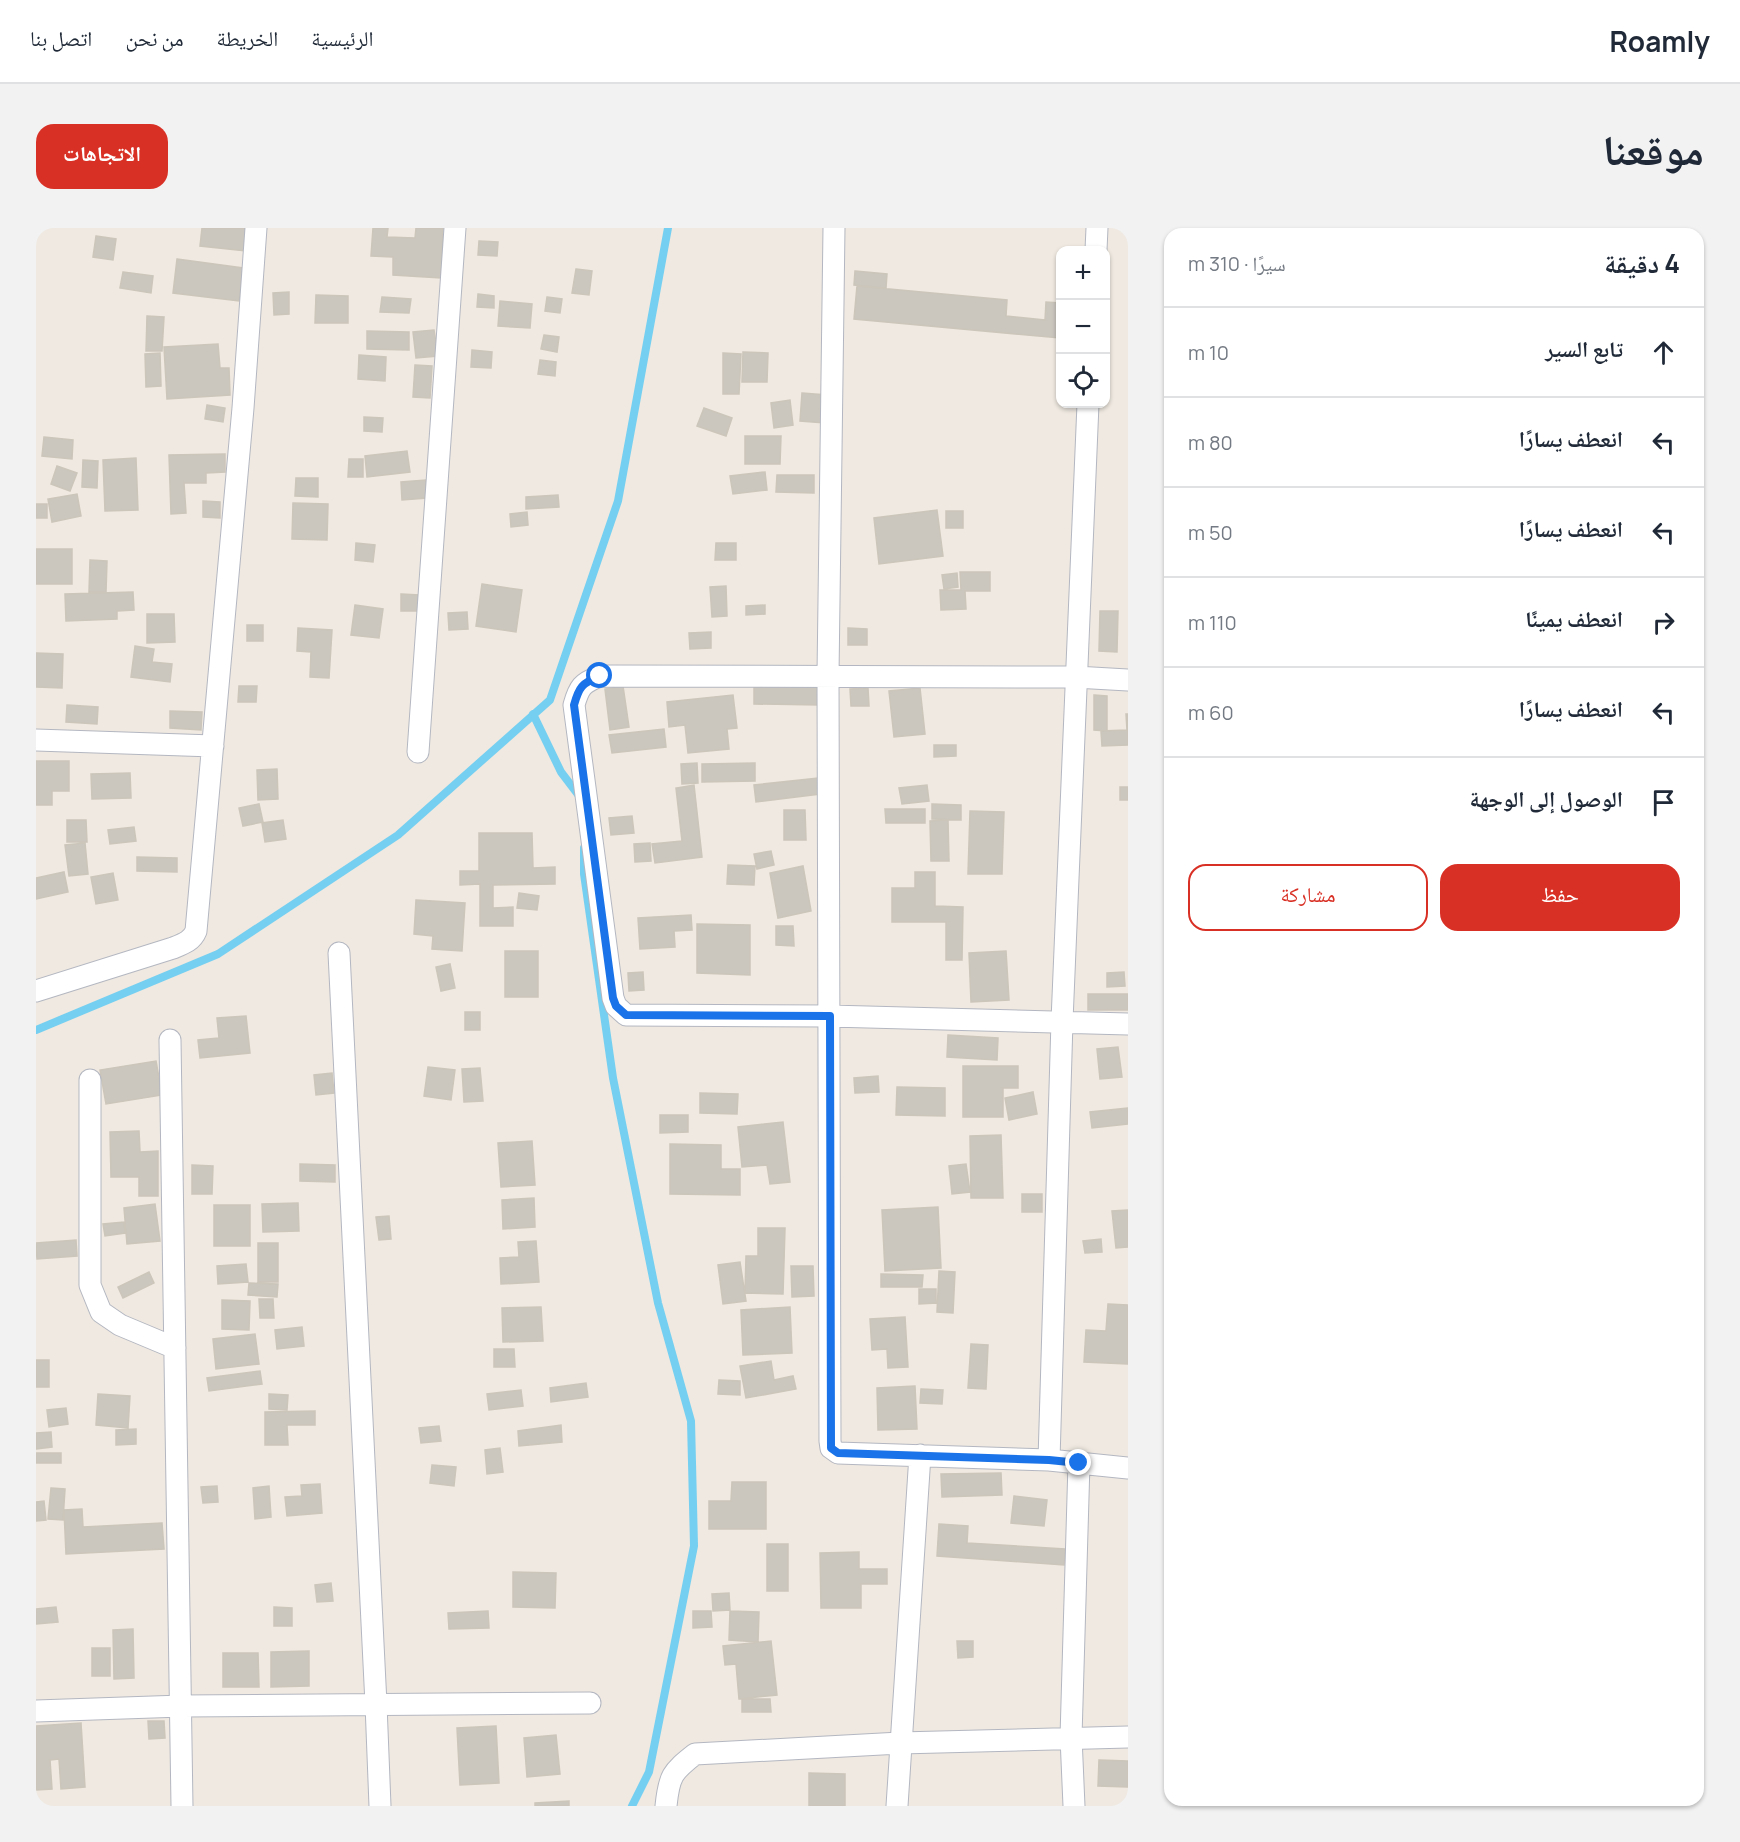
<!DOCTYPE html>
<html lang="ar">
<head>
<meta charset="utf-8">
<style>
  :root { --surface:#fff; --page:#f2f2f3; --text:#1f2937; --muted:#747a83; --line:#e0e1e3; --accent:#d93025 }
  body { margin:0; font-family:Manrope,"Noto Naskh Arabic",sans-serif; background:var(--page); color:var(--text); direction:rtl }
  .controls { position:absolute; right:18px; top:18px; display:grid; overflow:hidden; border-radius:12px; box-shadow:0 2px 4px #0004 }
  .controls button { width:54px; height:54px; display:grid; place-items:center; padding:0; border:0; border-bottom:2px solid var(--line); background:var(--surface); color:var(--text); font:30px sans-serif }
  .stop { position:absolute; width:18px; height:18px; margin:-14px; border:4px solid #1a73e8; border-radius:50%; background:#fff }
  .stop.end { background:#1a73e8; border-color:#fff; box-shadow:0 2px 6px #0008 }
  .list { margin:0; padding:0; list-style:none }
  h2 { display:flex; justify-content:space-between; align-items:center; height:78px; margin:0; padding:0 24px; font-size:26px }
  h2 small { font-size:20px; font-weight:400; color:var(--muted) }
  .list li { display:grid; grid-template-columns:39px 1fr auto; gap:18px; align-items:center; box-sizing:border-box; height:90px; padding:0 24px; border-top:2px solid var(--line) }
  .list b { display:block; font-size:22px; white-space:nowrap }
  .list em { font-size:20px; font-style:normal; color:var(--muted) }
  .actions { display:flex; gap:12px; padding:18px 24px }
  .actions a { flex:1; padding:14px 0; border:2px solid var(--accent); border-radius:18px; text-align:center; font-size:21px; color:var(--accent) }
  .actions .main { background:var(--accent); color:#fff }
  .icon { flex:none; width:33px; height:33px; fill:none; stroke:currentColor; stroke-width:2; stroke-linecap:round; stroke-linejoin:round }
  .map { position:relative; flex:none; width:1092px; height:1578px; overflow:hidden; direction:ltr; border-radius:18px }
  header { display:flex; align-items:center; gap:36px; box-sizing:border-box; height:84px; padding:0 30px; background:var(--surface); border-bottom:2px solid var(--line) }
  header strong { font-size:28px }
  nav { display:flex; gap:33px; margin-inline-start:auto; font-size:21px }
  .intro { display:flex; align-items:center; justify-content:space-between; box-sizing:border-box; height:144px; padding:0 36px }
  h1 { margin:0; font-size:42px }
  .button { padding:15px 27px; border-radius:18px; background:var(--accent); color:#fff; font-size:21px; font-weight:700 }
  main { display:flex; gap:36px; padding:0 36px }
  aside { flex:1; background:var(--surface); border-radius:18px; box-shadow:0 2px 4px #0004 }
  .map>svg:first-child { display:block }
</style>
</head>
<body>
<header>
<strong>Roamly</strong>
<nav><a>الرئيسية</a><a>الخريطة</a><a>من نحن</a><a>اتصل بنا</a></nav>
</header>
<div class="intro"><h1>موقعنا</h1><a class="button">الاتجاهات</a></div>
<main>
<aside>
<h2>4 دقيقة<small>سيرًا · 310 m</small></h2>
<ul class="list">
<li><svg class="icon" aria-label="ahead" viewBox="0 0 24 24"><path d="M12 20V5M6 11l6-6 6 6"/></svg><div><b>تابع السير</b></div><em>10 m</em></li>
<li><svg class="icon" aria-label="left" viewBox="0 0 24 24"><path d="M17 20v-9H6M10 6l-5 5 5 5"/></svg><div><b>انعطف يسارًا</b></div><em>80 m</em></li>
<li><svg class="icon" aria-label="left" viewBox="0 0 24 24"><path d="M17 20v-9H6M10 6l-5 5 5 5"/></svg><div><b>انعطف يسارًا</b></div><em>50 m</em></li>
<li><svg class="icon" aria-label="right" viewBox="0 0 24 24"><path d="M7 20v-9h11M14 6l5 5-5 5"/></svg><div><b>انعطف يمينًا</b></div><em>110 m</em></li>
<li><svg class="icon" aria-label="left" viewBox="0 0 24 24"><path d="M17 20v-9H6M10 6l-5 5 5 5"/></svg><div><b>انعطف يسارًا</b></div><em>60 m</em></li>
<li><svg class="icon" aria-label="arrive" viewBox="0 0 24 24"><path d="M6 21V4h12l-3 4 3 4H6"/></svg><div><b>الوصول إلى الوجهة</b></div></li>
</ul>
<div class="actions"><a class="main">حفظ</a><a>مشاركة</a></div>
</aside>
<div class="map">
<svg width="1092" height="1578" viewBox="0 0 1092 1578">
  <rect width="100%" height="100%" fill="#efe9e1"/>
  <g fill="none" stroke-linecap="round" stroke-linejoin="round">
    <path stroke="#75cff0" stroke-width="8" d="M497,486L525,544L544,569
      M548,620V646L577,850L622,1075L655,1193L658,1318L613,1544L596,1578
      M0,802L182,726L362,607L514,472L582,273L632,0"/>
  </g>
  <path fill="#cbc7bf" stroke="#cbc5ba" stroke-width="1.5" d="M166,0H213L210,23L164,18Z
    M337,0H352L351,9L379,10L380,0H407L405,50L357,47V29L335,28Z
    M60,8L80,11L77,32L57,29Z
    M443,13L462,14L461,28L442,27Z
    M141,31L207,40L203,73L137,65Z
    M540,41L556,43L553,67L536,65Z
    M819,43L851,46L850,60L818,57Z
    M87,44L117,48L115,65L84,60Z
    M821,58L971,72L970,88L1009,92L1010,74L1024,75V110L818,91Z
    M253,64V86L238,87L237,65Z
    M442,66L458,68V80L441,79Z
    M280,67L312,68V95H279Z
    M346,69L375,71L373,85L344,84Z
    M511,69L526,71L524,85L509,83Z
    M464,73L496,76L494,100L462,98Z
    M111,88L128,89L126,123H110Z
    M398,102L402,128L380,130L377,104Z
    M331,103L373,104V122L331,121Z
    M508,107L523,109L521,124L505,121Z
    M182,116L184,140H193L194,167L131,171L128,119Z
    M436,122L456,124L455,140L435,139Z
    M707,124L732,125L731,154H706Z
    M124,125L125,158L110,159L109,126Z
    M687,125L705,126L703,166H687Z
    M323,127L350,129L349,153L322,151Z
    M504,132L520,134L519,148L502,146Z
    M379,137L396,138L394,170L377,169Z
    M766,165L791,167L789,195L764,193Z
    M754,172L757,197L738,200L735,175Z
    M171,177L189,180L187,194L169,191Z
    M668,180L696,190L690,208L661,198Z
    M328,189L347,190L346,204L328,203Z
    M709,208H745L744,236H709Z
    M8,209L37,212L36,231L6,228Z
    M371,223L374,244L331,249L329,228Z
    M189,226V244L170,245V255H148L150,285L135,286L133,227Z
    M100,230L102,282L69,283L67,232Z
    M313,231H327V249H312Z
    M47,232L62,233L61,260L46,259Z
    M21,238L41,245L34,263L15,256Z
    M729,244L731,262L697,266L694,248Z
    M741,247H778V265L740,264Z
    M260,250H282V269L259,268Z
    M390,252L391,270L366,272L365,254Z
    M41,266L45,288L16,294L12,271Z
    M522,267L523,279L490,281V269Z
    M167,273L184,274V290L167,289Z
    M257,275L292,276L291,312L256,311Z
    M0,276H11V290H0Z
    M901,282L907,328L843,336L838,290Z
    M910,283H927V300H910Z
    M491,284L492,297L475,299L474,286Z
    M320,315L339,317L337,334L319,332Z
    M680,315H700V332H679Z
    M0,321H36V356H0Z
    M54,332L71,333L70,364H53Z
    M924,344H954V363H929L930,381L905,382L904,362H925Z
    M921,345L922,359L908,361L906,347Z
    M446,356L486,362L480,404L440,398Z
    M690,358L691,388L676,389L674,359Z
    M97,364L98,382L81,383V391L30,393L29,366Z
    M365,366L383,367L382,383H365Z
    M319,377L347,381L343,410L315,407Z
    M729,377V386L710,387V378Z
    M1064,383H1082L1081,424L1063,423Z
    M431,384L432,401L413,402L412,385Z
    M111,386H138L139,414L111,415Z
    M211,397H227V413H211Z
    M262,400L296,402L293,450L274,449L275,424L261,423Z
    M812,400L831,401V417H812Z
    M675,404V420L654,421L653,405Z
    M99,418L118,421L116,434L136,436L134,454L95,449Z
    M0,425L27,426L26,460L0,459Z
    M718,457L784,458V477L718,476Z
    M203,458H221L220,474H202Z
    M587,458L593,499L574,502L569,461Z
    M832,460L833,478H815L814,461Z
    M884,460L889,506L858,509L853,463Z
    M697,467L701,500L691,501L693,521L652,525L649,497L633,499L631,474Z
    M1058,467L1071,468V503L1058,502Z
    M31,477L62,479L61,496L30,494Z
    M134,483L166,484L165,502L134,500Z
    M1090,486H1092V517L1066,518L1065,503L1091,502Z
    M628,501L630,519L576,525L573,507Z
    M898,517H920V528L898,529Z
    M0,533H33V563H16V577H0Z
    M661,535L662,555L646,556L645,536Z
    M719,535V553L666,554V536Z
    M241,541L242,571L222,572L221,542Z
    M94,545L95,570L56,571L55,546Z
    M782,550L784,566L720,574L718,557Z
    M658,557L666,629L619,635L616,616L646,613L640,560Z
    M891,557L893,573L866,576L863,560Z
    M1084,559H1092V572H1084Z
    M223,576L227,594L207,598L203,580Z
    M896,576L925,577V592L896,591Z
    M849,581H889V595H850Z
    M748,582H769L770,612H748Z
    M934,583L968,584L966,646H932Z
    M596,588L598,605L575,607L573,590Z
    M31,592H50L51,614H31Z
    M247,592L250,611L229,614L226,595Z
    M912,592L913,633H895L894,593Z
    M98,599L100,613L74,616L72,602Z
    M443,605H496L497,640L519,639V656L457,657V680L477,679V698H444V656L424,657V643H443Z
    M49,615L52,646L33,648L29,617Z
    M614,615L615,633L599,634L598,616Z
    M735,623L738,637L721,641L718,626Z
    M101,629L141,630V644L101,643Z
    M692,637L719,638L718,657L691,656Z
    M767,638L775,683L742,690L734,645Z
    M28,644L32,664L0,671V650Z
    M879,644H899V678L927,679L926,732H910V694H856V660H879Z
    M77,645L82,672L60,676L55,649Z
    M483,665L503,668L501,682L481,680Z
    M380,672L429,675L426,723L396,721L397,708L378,706Z
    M655,687L656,702L638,703L639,719L604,721L602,690Z
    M661,696L714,697V747L661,745Z
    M740,698H757L758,718L740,717Z
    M469,723H502V769H469Z
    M970,723L973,772L935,774L933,725Z
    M414,736L419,760L405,763L400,739Z
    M607,744L608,762L593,763L592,745Z
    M1088,744L1089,758L1071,759V745Z
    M1052,766H1092V782H1052Z
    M429,784H444V802H429Z
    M210,788L214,825L164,830L162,812L183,810L181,790Z
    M912,807L962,810L961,832L911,829Z
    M1082,819L1086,849L1064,851L1061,821Z
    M120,833L126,867L70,876L64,842Z
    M927,838H982V860H967V889H927Z
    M392,839L419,842L415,872L388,868Z
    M444,840L447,873L428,874L426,841Z
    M296,845L298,865L280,867L278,847Z
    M842,848L843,864L819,865L818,850Z
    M861,859L909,860V888L860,887Z
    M997,864L1001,886L973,892L969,870Z
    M664,865L702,866L701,886L664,885Z
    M1092,880V896L1056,900L1054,884Z
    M624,887H652V904L624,905Z
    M747,894L754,954L734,956L731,937L706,939L702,899Z
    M103,903L104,924L122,923V968H103V949H75L74,904Z
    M965,907L967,970H935L934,908Z
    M496,913L499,957L465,959L462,915Z
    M634,916L685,917V941H704V967L634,966Z
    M264,936L299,937V954L264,953Z
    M930,936L934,964L916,966L913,938Z
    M156,937L177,938L176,966H156Z
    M986,966H1006V984H986Z
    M498,970L499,999L467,1001L466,972Z
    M262,975L263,1003L227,1004L226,976Z
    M119,976L124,1013L91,1016L88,980Z
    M178,977H214V1018H178Z
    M902,979L905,1040L849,1043L846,982Z
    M1092,982V1019L1080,1020L1076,983Z
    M353,988L355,1011L343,1012L340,989Z
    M88,994L89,1005L69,1008L67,996Z
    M722,1000H749L747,1066L709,1065L710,1028H722Z
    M1065,1011L1066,1024L1049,1025L1047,1013Z
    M40,1012L41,1028L1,1031L0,1015Z
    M500,1013L503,1054L465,1056L464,1030L483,1029L482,1014Z
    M222,1015H242V1054H222Z
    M704,1034L710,1073L687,1076L682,1037Z
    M210,1036L212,1054L182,1056L181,1038Z
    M755,1038H777L778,1068L756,1069Z
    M903,1043L919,1044L917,1085L901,1084Z
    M113,1044L118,1055L87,1070L82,1059Z
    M845,1046L887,1047L886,1059H845Z
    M213,1055L242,1056L241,1069L212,1067Z
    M883,1061H900V1075L883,1076Z
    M223,1071H237L238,1090H224Z
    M186,1072L214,1073L213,1102L186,1101Z
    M1072,1076L1092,1077V1136L1048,1134L1050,1102L1070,1103Z
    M505,1079L507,1113L467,1114L466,1080Z
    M754,1079L756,1125L707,1127L705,1082Z
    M869,1089L872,1139L852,1140L851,1121L836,1122L834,1091Z
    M266,1099L268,1118L241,1121L239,1102Z
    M219,1106L223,1136L180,1141L177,1111Z
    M935,1116L952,1117L950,1161L932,1160Z
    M458,1121H478L479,1139H458Z
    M0,1132H13V1159H0Z
    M735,1133L738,1152L757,1148L760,1161L710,1170L704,1138Z
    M224,1143L226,1156L173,1163L171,1150Z
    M683,1152L704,1153V1167L682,1166Z
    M550,1155L552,1169L515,1174L514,1160Z
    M879,1158L881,1201L842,1202L841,1160Z
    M885,1161L907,1162L906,1176L884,1175Z
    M485,1162L487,1178L453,1182L451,1166Z
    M62,1166L94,1168L92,1200L60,1197Z
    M233,1166L252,1167L251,1182L233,1181Z
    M30,1180L32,1196L13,1199L11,1182Z
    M279,1183V1197H251L252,1217H229V1184Z
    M525,1197L526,1214L483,1218L482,1203Z
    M403,1198L405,1213L385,1215L383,1200Z
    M100,1201V1216L80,1217V1202Z
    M15,1204L16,1219L0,1221V1205Z
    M464,1220L467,1244L451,1246L449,1222Z
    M0,1225H25V1235H0Z
    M396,1237L420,1239L418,1258L394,1255Z
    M965,1245L966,1267L906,1269L905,1246Z
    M696,1254H730V1301H673V1273H695Z
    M284,1256L286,1285L251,1288L249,1269L266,1268L265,1257Z
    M181,1258L182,1274L167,1275L165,1259Z
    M233,1258L235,1289L219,1291L217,1260Z
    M15,1260L29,1261L27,1292L12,1291Z
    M978,1268L1011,1272L1008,1298L975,1295Z
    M8,1273L10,1292L0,1293V1274Z
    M46,1281L47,1299L126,1295L128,1321L30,1326L28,1282Z
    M903,1296L932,1298L931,1315L1029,1321L1028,1337L901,1328Z
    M731,1316H752V1363H731Z
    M823,1324V1341H851V1356H825V1380H785L784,1325Z
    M477,1344L520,1345L519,1380L477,1379Z
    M295,1355L297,1373L281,1374L279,1357Z
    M693,1365L694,1382L677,1383L676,1366Z
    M20,1379L22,1394L0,1396V1381Z
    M238,1379L256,1380V1398H238Z
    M452,1383L453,1400L413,1401L412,1385Z
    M657,1383H675L676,1399L657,1400Z
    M694,1383L723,1384L722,1414L693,1412Z
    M97,1401L98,1450L78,1451L77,1402Z
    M735,1413L741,1467L703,1471L700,1436L689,1437L687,1418Z
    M921,1413H937V1429L922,1430Z
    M56,1420H74V1448H56Z
    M273,1423V1458L235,1459V1424Z
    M187,1425H222L223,1459H187Z
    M706,1471H734L735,1484H706Z
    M112,1493H128L129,1510L113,1511Z
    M45,1495L49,1559L25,1561L23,1531L14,1532L16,1561L0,1562V1498Z
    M460,1498L463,1555L424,1557L421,1500Z
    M520,1507L524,1546L491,1549L488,1510Z
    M1063,1532L1092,1533V1559L1062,1558Z
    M773,1545L809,1546V1578H773Z
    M533,1573V1578H499V1575Z"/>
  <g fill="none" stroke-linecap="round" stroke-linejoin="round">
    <g stroke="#b4b7c1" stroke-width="23">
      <path id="street" d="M798,0L792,447L794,1213L795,1220L802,1225L1013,1232
        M1060,22L1061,0
        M1052,176L1026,793L1013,1232L1092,1240
        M1092,452L1039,449L564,448C546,455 543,459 538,477L577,770L580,778L590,787L794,788L1092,796
        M0,512L177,518
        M382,524L419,0
        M303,725L340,1476L344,1578
        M0,763L137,720C147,716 156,713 160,703L207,180L220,0
        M134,812L146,1578
        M54,852V1057L65,1084L84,1097L139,1120
        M0,1483L146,1478L554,1475
        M630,1578C633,1548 636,1544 659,1526L864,1515L1092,1509
        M861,1578L884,1227
        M1038,1578L1035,1509L1043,1235"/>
    </g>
    <use href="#street" stroke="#fff" stroke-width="21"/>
  </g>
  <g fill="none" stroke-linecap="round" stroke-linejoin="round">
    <path stroke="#1a73e8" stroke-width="8" d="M564,448C546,455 543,459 538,477L577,770L580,778L590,787L794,788L795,1220L802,1225L1013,1232L1043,1235"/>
  </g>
</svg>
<div class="controls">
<button>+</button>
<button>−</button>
<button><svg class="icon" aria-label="locate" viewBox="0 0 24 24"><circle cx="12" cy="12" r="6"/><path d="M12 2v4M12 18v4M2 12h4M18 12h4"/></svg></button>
</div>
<div class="stop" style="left:564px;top:448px"></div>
<div class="stop end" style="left:1043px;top:1235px"></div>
</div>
</main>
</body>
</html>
